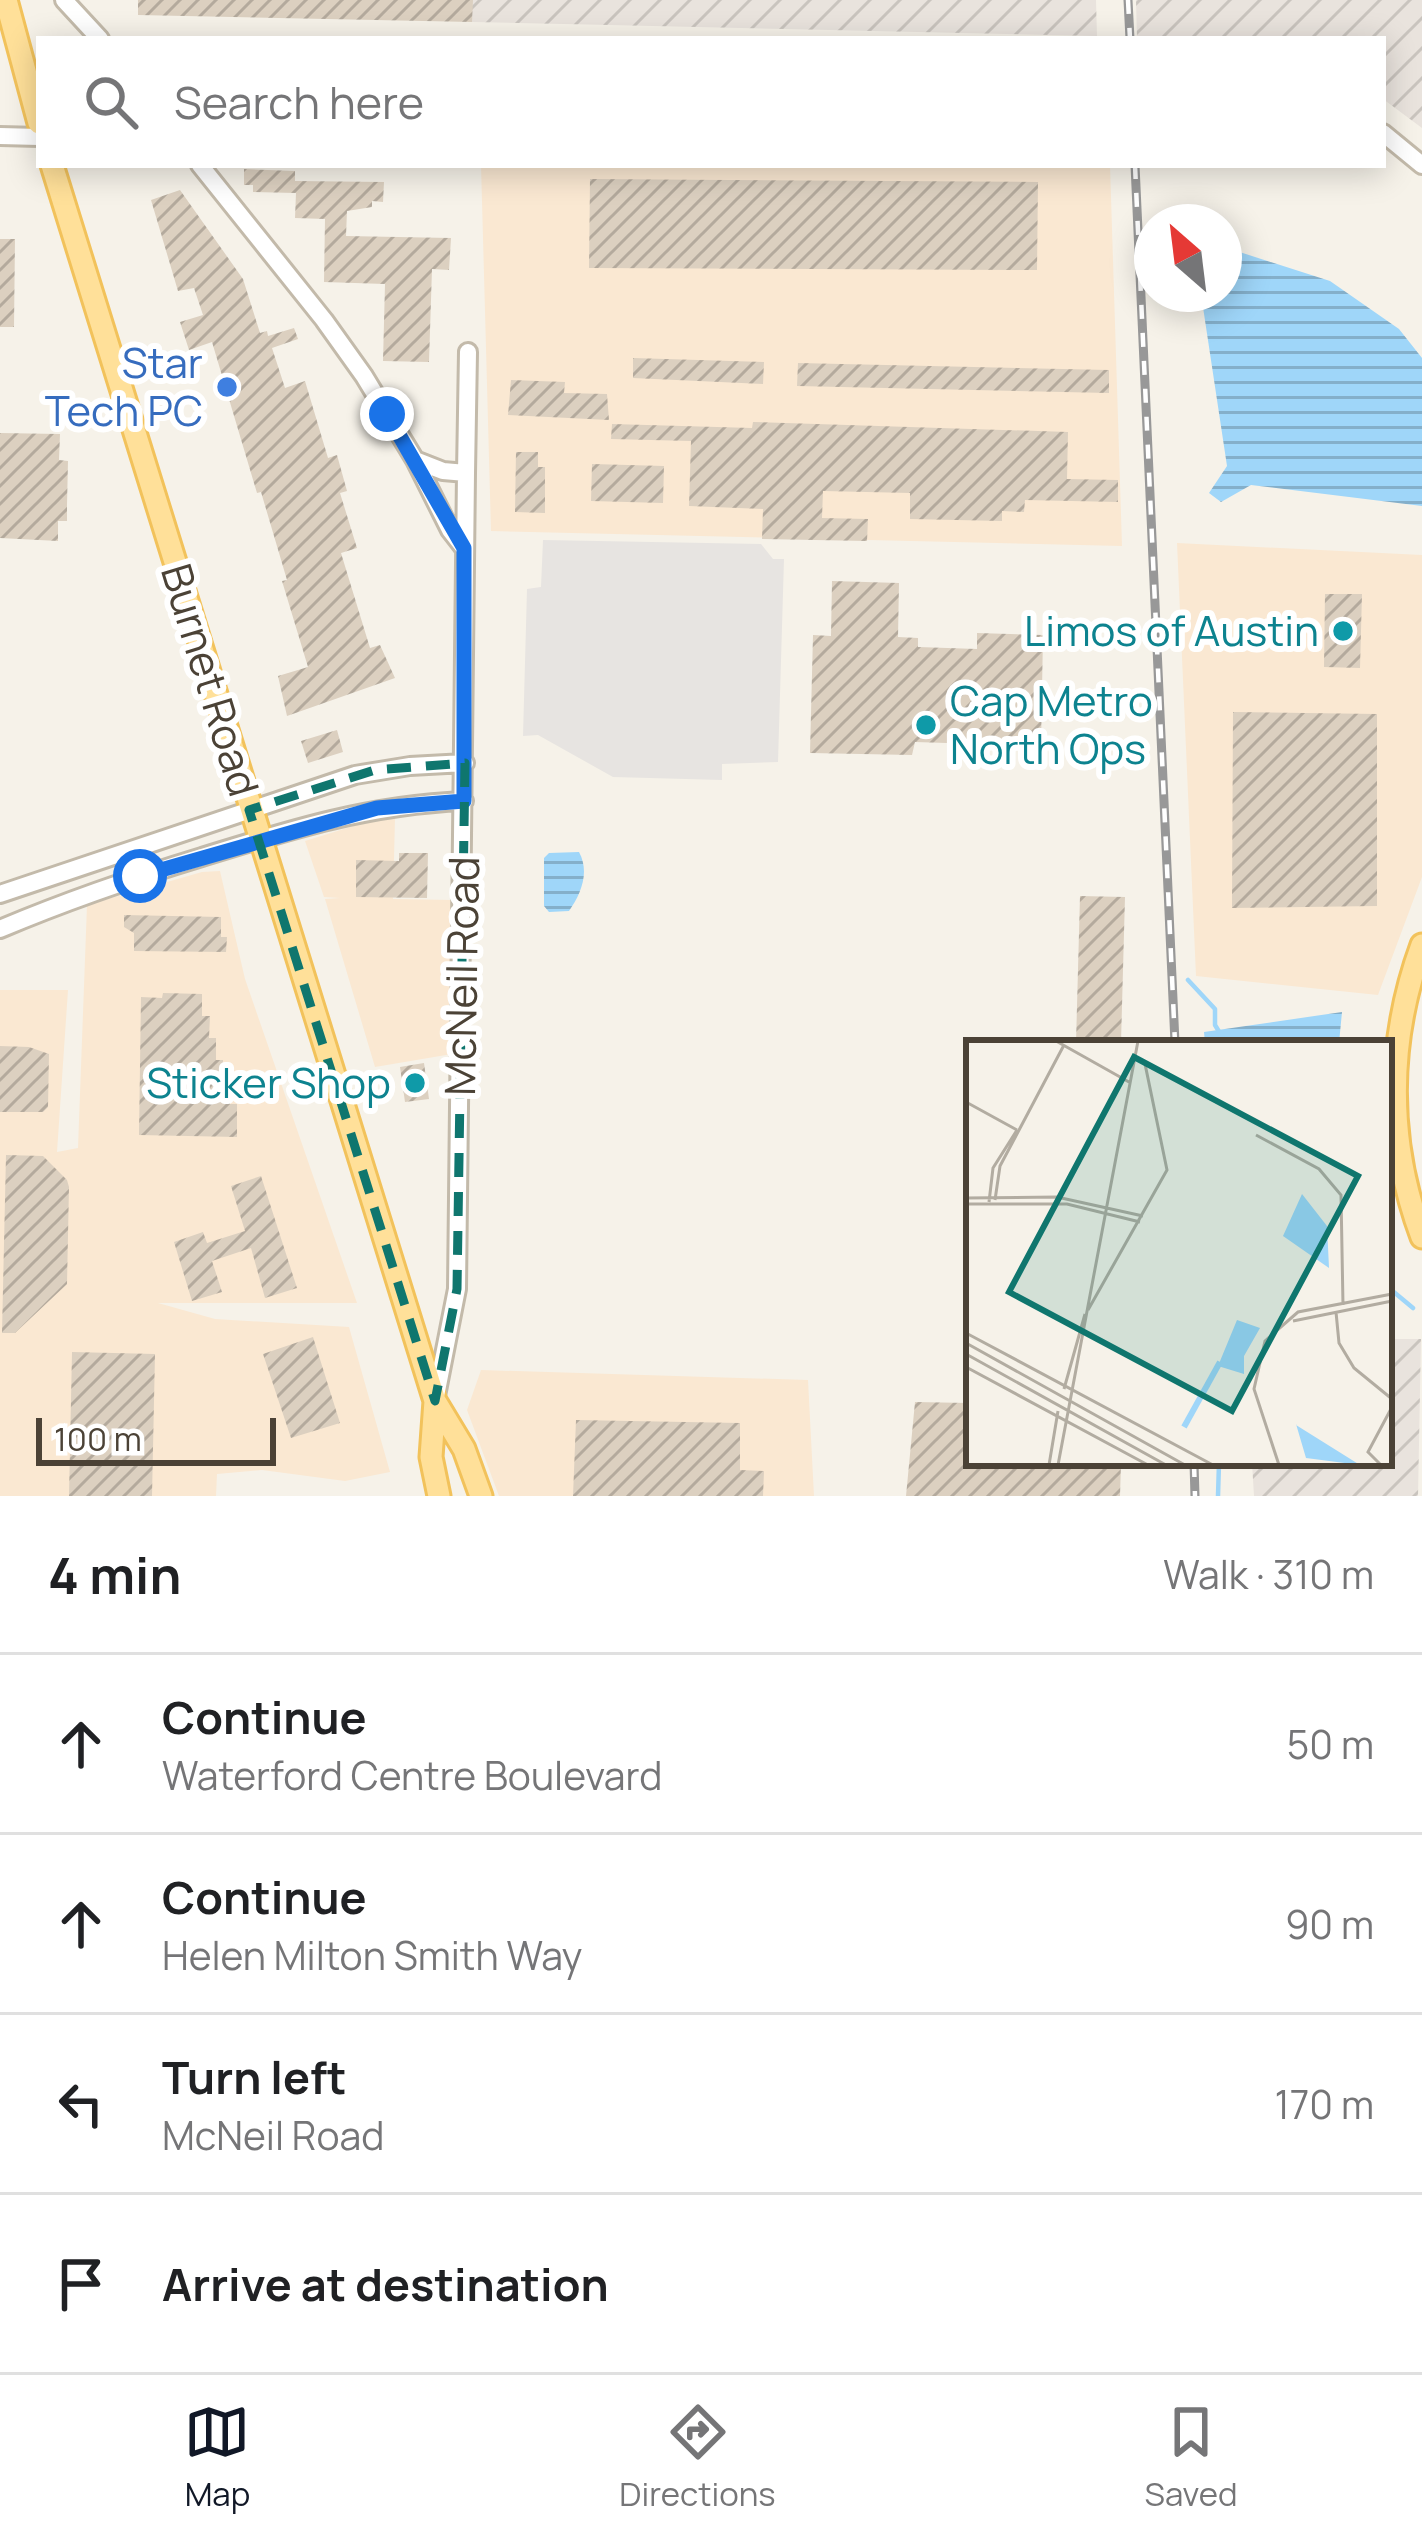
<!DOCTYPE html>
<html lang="en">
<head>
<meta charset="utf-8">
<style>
  :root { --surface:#fff; --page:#f2f2f2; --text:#202124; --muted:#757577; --line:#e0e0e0; --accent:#111827 }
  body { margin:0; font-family:Manrope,sans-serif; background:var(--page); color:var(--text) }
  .compass { position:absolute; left:1134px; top:204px; width:108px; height:108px; border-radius:50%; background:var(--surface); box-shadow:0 6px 30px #0003; rotate:332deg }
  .scale { position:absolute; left:36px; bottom:30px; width:240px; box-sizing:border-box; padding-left:12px; border:6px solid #4b4236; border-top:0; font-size:33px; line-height:42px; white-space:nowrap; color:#4b4236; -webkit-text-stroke:9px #fff; paint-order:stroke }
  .stop { position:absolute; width:36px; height:36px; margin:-27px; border:9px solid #1a73e8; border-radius:50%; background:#fff }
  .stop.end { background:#1a73e8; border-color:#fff; box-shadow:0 3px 12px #0008 }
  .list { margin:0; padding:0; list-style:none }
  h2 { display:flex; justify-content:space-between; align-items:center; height:156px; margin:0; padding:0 48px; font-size:51px }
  h2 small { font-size:39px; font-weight:400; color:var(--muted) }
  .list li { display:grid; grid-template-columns:78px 1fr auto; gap:36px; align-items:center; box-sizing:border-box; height:180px; padding:0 48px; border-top:3px solid var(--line) }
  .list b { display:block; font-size:45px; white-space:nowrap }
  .list p { margin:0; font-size:39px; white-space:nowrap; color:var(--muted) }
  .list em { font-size:39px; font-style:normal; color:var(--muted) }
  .icon { flex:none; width:66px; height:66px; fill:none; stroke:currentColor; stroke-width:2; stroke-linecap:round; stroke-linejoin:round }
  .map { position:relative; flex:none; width:1422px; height:1496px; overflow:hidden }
  .search { position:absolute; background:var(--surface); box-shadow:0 6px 30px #0003; left:36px; right:36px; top:36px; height:132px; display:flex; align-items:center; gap:30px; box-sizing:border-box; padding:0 42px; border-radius:0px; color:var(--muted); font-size:45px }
  .sheet { height:876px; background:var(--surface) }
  nav { display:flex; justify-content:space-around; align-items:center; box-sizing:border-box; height:168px; border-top:3px solid var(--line); background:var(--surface); font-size:33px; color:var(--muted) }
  nav a { display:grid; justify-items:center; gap:6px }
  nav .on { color:var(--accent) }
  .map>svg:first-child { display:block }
</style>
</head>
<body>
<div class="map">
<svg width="1422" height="1496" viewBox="0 0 1422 1496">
  <defs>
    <pattern id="industrial-furrows" width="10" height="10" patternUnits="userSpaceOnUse" patternTransform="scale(3)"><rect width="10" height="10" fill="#e9e3dd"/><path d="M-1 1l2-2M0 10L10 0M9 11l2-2" fill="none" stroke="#c9c4be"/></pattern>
    <pattern id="water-rules" width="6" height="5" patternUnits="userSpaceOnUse" patternTransform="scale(3)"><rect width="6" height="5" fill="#9fd6f9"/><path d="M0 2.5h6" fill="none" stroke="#84afca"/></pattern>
    <pattern id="building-hatch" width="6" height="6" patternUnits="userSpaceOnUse" patternTransform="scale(3)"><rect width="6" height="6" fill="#dcd0c0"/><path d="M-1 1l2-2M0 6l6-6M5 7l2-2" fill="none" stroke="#b4aa9d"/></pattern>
  </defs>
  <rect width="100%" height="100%" fill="#f6f2e9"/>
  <path fill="#fae8d2" d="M481,165H1110L1122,546L491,531Z
    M1177,543L1422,555V877L1378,995L1196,976Z
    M395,818L393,899L453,900L452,1054L375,1067L325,899L340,898L324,897L305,841L360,824Z
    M220,871L245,979L357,1303H158L215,1319L349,1327L390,1472L345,1481L262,1470L217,1474L216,1496H0V990H68L57,1152L78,1148L87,905L202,872Z
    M481,1370L808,1380L814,1496H499L467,1410Z"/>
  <path fill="url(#industrial-furrows)" d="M472,0H1096L1097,36L472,22Z
    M1136,0H1422V128L1383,99V39H1137Z
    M1389,1339H1421L1418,1496H1254L1252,1463H1389Z"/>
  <path fill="#e7e4e1" d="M543,540L761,544L773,559H784L778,762L722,764V780L613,777L538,735L523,736L527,589L541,587Z"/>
  <path fill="url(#water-rules)" d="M1224,247L1330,281L1399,329L1422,358V506L1251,485L1221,502L1209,493L1227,466L1201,294H1224Z
    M579,852C590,872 581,894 569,911L549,912L544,906V858L549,853Z
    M1342,1012L1339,1043H1205L1204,1032Z"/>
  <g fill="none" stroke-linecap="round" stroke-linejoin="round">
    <path stroke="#9fd6f9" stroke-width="4.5" d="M1188,980L1215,1009V1025L1226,1043
      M1389,1288L1413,1308
      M1218,1496L1219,1463"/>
  </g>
  <path fill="url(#building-hatch)" d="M138,0H473L472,22L138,15Z
    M244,169L295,171V181L384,182L383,202L372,201V207L347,211L346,236L451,238L449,270L432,269L429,362L383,361L385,284L324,282L325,219L295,218L296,193L253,192V185H244Z
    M590,179L1038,182L1037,270L589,268Z
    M180,190L243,279L260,333L267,331L268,336L294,328L298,339L272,348L285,388L305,381L328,458L337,455L347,491L340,493L357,548L341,553L370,648L380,645L395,678L287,716L278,676L308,667L282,581L287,580L261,492L257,493L212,342L189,350L180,322L203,315L194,288L178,291L151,200Z
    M0,239H15L14,327H0Z
    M633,358L764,362L763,384L633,378Z
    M798,363L1109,370V393L797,386Z
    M511,380L565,382L564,393L607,394L609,420L508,415Z
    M753,422L1068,432L1067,479L1118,480V502L1025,500L1024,512L1002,511V521L910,519V493L823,491L822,518L868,519L867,541L762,539L763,509L689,506L691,441L611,439L612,424L752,428Z
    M0,433L60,434L59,460L68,461L67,505V521H58V541L0,538Z
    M516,452H538V467H545V513L515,512Z
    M592,464L664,466L663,503L591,501Z
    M832,581L899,583L898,637L918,638V647L977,649V633L1043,635L1041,746L915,742L912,755L810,753L813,635L831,636Z
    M1325,594H1362L1360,668L1324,667Z
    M1233,712L1377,714V906L1232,908Z
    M337,730L343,752L308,763L301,741Z
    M399,853H428L427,898L356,897V860L399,861Z
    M1080,896L1125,897L1121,1043H1076Z
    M124,915L221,917V937H227L226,952L134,951V933L124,927Z
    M163,993L202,994V1016H210L209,1038H216V1060H223V1082H230V1104H237V1137L139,1135L141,997L162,998Z
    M0,1046L29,1047L49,1054L48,1107L43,1112H0Z
    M424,1063L429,1099L405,1102L400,1067Z
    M6,1155L43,1156L67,1180L69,1187L67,1284L15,1333H2Z
    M261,1176L297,1288L265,1298L251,1248L212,1261L222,1292L192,1301L174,1242L203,1232L207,1243L245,1231L231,1186Z
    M313,1337L340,1423L291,1438L263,1354Z
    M72,1352L155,1354L152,1496H69Z
    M915,1402L969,1403V1463H1121L1120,1496H906Z
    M576,1420L740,1423V1470L764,1471L763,1496H573Z"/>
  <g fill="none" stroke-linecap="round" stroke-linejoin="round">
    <g stroke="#c3baaa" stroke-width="22">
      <path id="minor" d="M64,0L100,39
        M1383,133L1422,165
        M0,136L39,137
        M200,165L324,320L364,376L415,460L443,471L466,473L457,1289L435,1401
        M415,460L450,530L464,548
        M466,473L468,352
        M0,894L355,775L410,766L465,763
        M0,929C66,901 133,878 202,857C292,829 369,805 464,801"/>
    </g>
    <g stroke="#f2c25b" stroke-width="27">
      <path id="major" d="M6,0L39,123
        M52,165L435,1401L464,1449L481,1496
        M1422,945C1387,1040 1386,1141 1422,1237
        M435,1401L431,1457L439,1496"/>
    </g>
    <use href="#minor" stroke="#fff" stroke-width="16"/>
    <use href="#major" stroke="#ffe099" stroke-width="21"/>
    <g stroke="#989898" stroke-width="9">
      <path id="rail" d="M1128,0L1130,39
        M1135,165L1175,1043
        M1194,1463L1195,1496"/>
    </g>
    <use href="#rail" stroke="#fff" stroke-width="4.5" stroke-dasharray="14" stroke-linecap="butt"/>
  </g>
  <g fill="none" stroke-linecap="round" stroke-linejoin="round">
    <path stroke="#1a73e8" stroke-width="15" d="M140,876L377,808L464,801V548L387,414"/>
  </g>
  <path fill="none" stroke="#0f766e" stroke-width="9" stroke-dasharray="24 15" stroke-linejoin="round" d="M465,763L457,1289L435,1401L249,810L375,770Z"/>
  <circle fill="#3f7fe0" stroke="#fff" stroke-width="4.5" cx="227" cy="387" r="12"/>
  <g fill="#0f9aa8" stroke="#fff" stroke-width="4.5">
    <circle cx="1343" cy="631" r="12"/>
    <circle cx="926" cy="725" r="12"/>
    <circle cx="415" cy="1083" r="12"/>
  </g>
  <g text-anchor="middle" stroke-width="12" stroke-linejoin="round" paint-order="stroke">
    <g font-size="42" fill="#366cbe" stroke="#fff" text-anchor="end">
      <text x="203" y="378">Star<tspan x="203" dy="48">Tech PC</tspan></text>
    </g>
    <g font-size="42" fill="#0d838f" stroke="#fff" text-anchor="end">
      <text x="1319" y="646">Limos of Austin</text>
      <text x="950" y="716" text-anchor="start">Cap Metro<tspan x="950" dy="48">North Ops</tspan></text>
      <text x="391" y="1098">Sticker Shop</text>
    </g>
    <g font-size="42" fill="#4b4236" stroke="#fff">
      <text transform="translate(210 680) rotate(73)" y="15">Burnet Road</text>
      <text transform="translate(462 976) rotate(-89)" y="15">McNeil Road</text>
    </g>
  </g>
  <g transform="translate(966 1040)">
    <rect width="426" height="426" fill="#f6f2e9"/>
    <path d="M336,154L361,186L363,228L317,196ZM271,280L294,288L278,316V334L252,326ZM330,384V385L394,425L340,418Z" fill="#9fd6f9"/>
    <path fill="none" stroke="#9fd6f9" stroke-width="6" d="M218,387L254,322"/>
    <path fill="none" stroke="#b2aca1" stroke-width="3" d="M90,1L163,42M0,62L51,90M290,95L353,129L375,155L377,265M0,158L91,157L177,176M29,160L34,126L98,5M23,162L27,128L51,90M0,164H101L174,182M122,270L201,130L179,24L169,17M370,272L373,303L388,328L426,359M327,281L426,261M0,293L247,425M0,303L219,425M0,314L200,425M0,327L182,425M98,349L119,274M83,425L92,371M92,425L172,1M313,425L288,349L299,301L332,272L426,254M415,425L402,412L426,367"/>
    <path fill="#0f766e" fill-opacity="0.15" stroke="#0f766e" stroke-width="6" d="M168,17L392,136L266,371L43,252Z"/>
    <rect width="426" height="426" fill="none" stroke="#4b4236" stroke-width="6"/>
  </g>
</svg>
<svg class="compass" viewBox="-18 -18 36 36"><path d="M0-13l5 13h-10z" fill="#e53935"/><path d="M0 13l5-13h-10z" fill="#757577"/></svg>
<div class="scale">100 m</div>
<div class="stop" style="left:140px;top:876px"></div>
<div class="stop end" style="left:387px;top:414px"></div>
<div class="search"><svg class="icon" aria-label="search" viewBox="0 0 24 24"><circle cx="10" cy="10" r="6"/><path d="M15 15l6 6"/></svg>Search here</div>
</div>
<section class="sheet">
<h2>4 min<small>Walk · 310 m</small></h2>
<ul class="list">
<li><svg class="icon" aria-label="ahead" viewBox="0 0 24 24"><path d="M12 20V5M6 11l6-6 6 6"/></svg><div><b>Continue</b><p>Waterford Centre Boulevard</p></div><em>50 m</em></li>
<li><svg class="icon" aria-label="ahead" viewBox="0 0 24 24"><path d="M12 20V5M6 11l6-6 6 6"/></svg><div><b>Continue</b><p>Helen Milton Smith Way</p></div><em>90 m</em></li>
<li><svg class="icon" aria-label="left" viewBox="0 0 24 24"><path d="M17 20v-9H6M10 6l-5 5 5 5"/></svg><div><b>Turn left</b><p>McNeil Road</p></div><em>170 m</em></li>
<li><svg class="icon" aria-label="arrive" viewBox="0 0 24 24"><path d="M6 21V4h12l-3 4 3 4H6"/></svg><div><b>Arrive at destination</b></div></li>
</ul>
</section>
<nav>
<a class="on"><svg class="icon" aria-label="map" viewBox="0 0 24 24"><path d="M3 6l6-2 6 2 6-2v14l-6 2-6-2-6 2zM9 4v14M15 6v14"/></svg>Map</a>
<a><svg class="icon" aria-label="directions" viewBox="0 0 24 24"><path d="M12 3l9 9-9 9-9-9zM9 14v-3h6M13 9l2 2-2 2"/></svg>Directions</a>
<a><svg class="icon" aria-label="saved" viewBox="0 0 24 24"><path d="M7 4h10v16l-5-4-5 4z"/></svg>Saved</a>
</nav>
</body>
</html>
